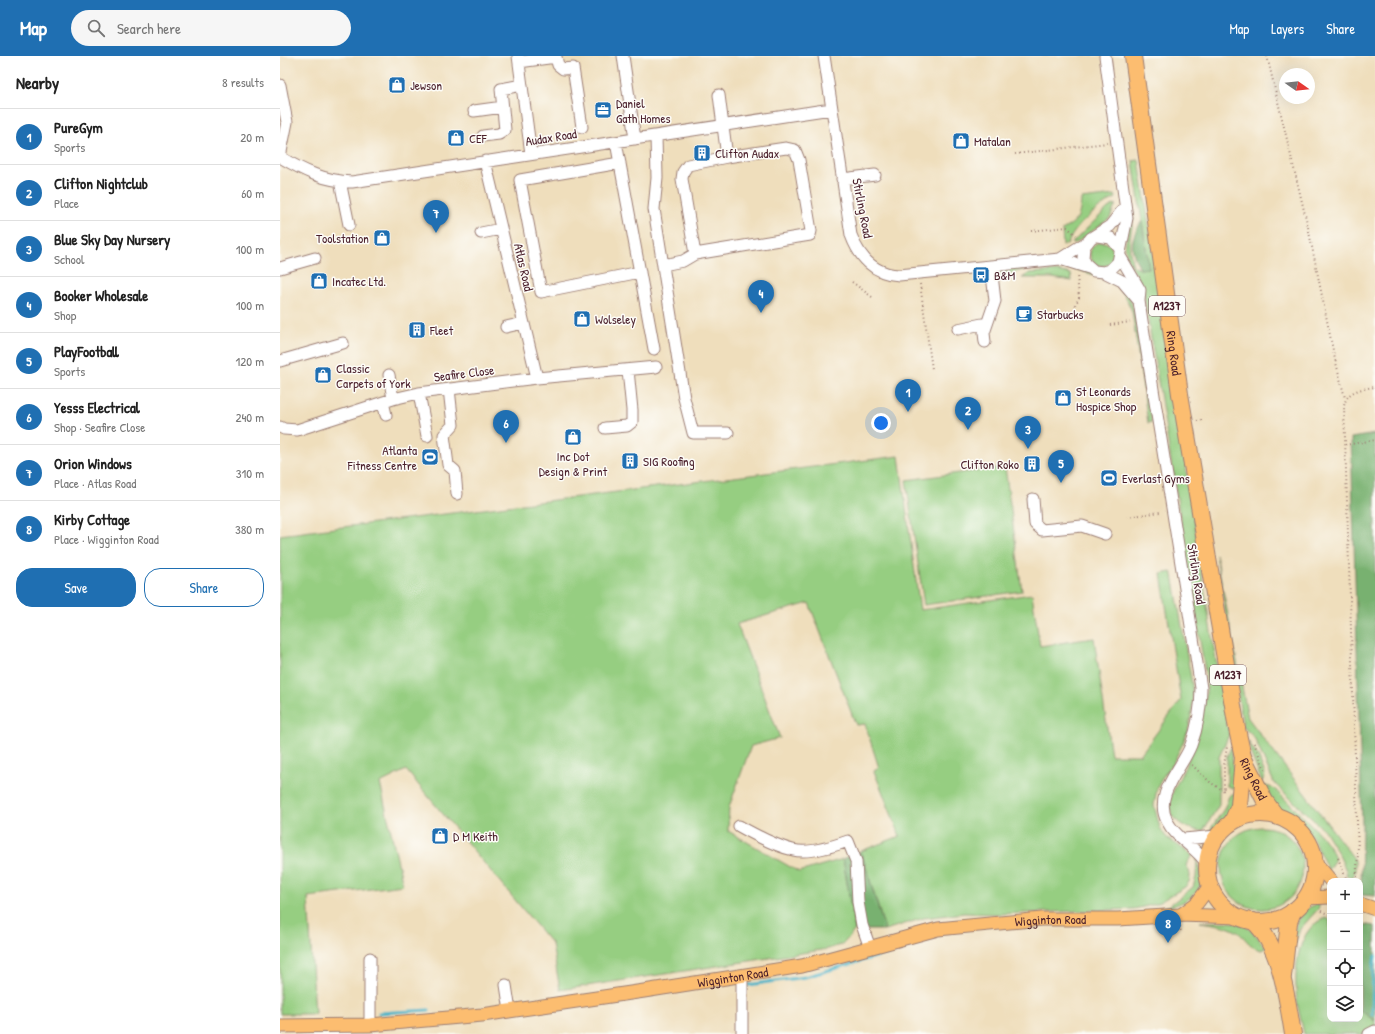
<!DOCTYPE html>
<html lang="en">
<head>
<meta charset="utf-8">
<style>
  :root { --surface:#fff; --page:#f6f6f6; --text:#222; --muted:#767676; --line:#e0e0e0; --accent:#1f6fb2 }
  body { margin:0; font-family:"Patrick Hand",sans-serif; background:var(--page); color:var(--text) }
  .controls { position:absolute; right:12px; bottom:12px; display:grid; overflow:hidden; border-radius:8px; box-shadow:0 4px 16px #0002 }
  .controls button { width:36px; height:36px; display:grid; place-items:center; padding:0; border:0; border-bottom:1px solid var(--line); background:var(--surface); color:var(--text); font:20px sans-serif }
  .compass { position:absolute; left:999px; top:12px; width:36px; height:36px; border-radius:50%; background:var(--surface); box-shadow:0 4px 16px #0002; rotate:104deg }
  .you { position:absolute; left:601px; top:367px; width:14px; height:14px; margin:-10px; border:3px solid #fff; border-radius:50%; background:#1a73e8; box-shadow:0 0 0 6px #1a73e833 }
  .badge { display:grid; place-items:center; width:26px; height:26px; border-radius:50%; background:var(--accent); color:#fff; font-size:13px; font-weight:700 }
  .pin { position:absolute; translate:-50% -33px; filter:drop-shadow(0 1px 2px #0008) }
  .pin::after { content:''; position:absolute; top:21px; width:14px; height:12px; background:inherit; clip-path:polygon(0 0,100% 0,50% 100%) }
  .list { margin:0; padding:0; list-style:none }
  h2 { display:flex; justify-content:space-between; align-items:center; height:52px; margin:0; padding:0 16px; font-size:17px }
  h2 small { font-size:13px; font-weight:400; color:var(--muted) }
  .list li { display:grid; grid-template-columns:26px 1fr auto; gap:12px; align-items:center; box-sizing:border-box; height:56px; padding:0 16px; border-top:1px solid var(--line) }
  .list b { display:block; font-size:15px; white-space:nowrap }
  .list p { margin:0; font-size:13px; white-space:nowrap; color:var(--muted) }
  .list em { font-size:13px; font-style:normal; color:var(--muted) }
  .actions { display:flex; gap:8px; padding:12px 16px }
  .actions a { flex:1; padding:9px 0; border:1px solid var(--accent); border-radius:16px; text-align:center; font-size:14px; color:var(--accent) }
  .actions .main { background:var(--accent); color:#fff }
  .icon { flex:none; width:22px; height:22px; fill:none; stroke:currentColor; stroke-width:2; stroke-linecap:round; stroke-linejoin:round }
  .map { position:relative; flex:none; width:1095px; height:978px; overflow:hidden }
  header { display:flex; align-items:center; gap:24px; box-sizing:border-box; height:56px; padding:0 20px; background:var(--accent); color:#fff }
  header strong { font-size:19px }
  nav { display:flex; gap:22px; margin-inline-start:auto; font-size:14px }
  .search { width:280px; height:36px; background:var(--page); display:flex; align-items:center; gap:10px; box-sizing:border-box; padding:0 14px; border-radius:22px; color:var(--muted); font-size:15px }
  main { display:flex }
  aside { flex:1; background:var(--surface) }
  .map>svg:first-child { display:block }
</style>
</head>
<body>
<header>
<strong>Map</strong>
<div class="search"><svg class="icon" aria-label="search" viewBox="0 0 24 24"><circle cx="10" cy="10" r="6"/><path d="M15 15l6 6"/></svg>Search here</div>
<nav><a>Map</a><a>Layers</a><a>Share</a></nav>
</header>
<main>
<aside>
<h2>Nearby<small>8 results</small></h2>
<ul class="list">
<li><span class="badge">1</span><div><b>PureGym</b><p>Sports</p></div><em>20 m</em></li>
<li><span class="badge">2</span><div><b>Clifton Nightclub</b><p>Place</p></div><em>60 m</em></li>
<li><span class="badge">3</span><div><b>Blue Sky Day Nursery</b><p>School</p></div><em>100 m</em></li>
<li><span class="badge">4</span><div><b>Booker Wholesale</b><p>Shop</p></div><em>100 m</em></li>
<li><span class="badge">5</span><div><b>PlayFootball</b><p>Sports</p></div><em>120 m</em></li>
<li><span class="badge">6</span><div><b>Yesss Electrical</b><p>Shop · Seafire Close</p></div><em>240 m</em></li>
<li><span class="badge">7</span><div><b>Orion Windows</b><p>Place · Atlas Road</p></div><em>310 m</em></li>
<li><span class="badge">8</span><div><b>Kirby Cottage</b><p>Place · Wigginton Road</p></div><em>380 m</em></li>
</ul>
<div class="actions"><a class="main">Save</a><a>Share</a></div>
</aside>
<div class="map">
<svg width="1095" height="978" viewBox="0 0 1095 978">
  <rect width="100%" height="100%" fill="#fdfcf7"/>
  <filter id="ink" filterUnits="userSpaceOnUse"><feTurbulence type="fractalNoise" baseFrequency=".025" numOctaves="2"/><feDisplacementMap in="SourceGraphic" scale="8" xChannelSelector="R" yChannelSelector="G"/><feConvolveMatrix kernelMatrix="1 2 1 2 8 2 1 2 1" color-interpolation-filters="sRGB"/></filter>
  <filter id="wash" filterUnits="userSpaceOnUse"><feTurbulence type="fractalNoise" baseFrequency=".012" numOctaves="4" result="noise"/><feDisplacementMap in="SourceGraphic" scale="16" xChannelSelector="R" yChannelSelector="G"/><feGaussianBlur stdDeviation="0.9" result="paint"/><feColorMatrix in="noise" values="0 0 0 0 0 0 0 0 0 0 0 0 0 0 0 0 0 1.4 0 .05"/><feComposite in="paint" operator="in"/></filter>
  <g filter="url(#wash)">
    <rect width="100%" height="100%" fill="#efdebc"/>
    <path fill="#96ce81" stroke="#707656" d="M859,104L930,570L949,679L939,701V749L923,775C910,774 893,768 890,752C888,742 896,730 900,721C915,693 924,659 927,628L863,232L847,202L845,191L851,156H854C852,179 846,185 853,210L860,213L869,212L853,105Z
      M835,139L836,142C821,148 792,172 788,188L783,189L782,174C798,165 800,161 801,143Z
      M836,148L830,162L796,187H792L828,152Z
      M810 198a12 12 0 1 1 24 0a12 12 0 1 1-24 0Z
      M774,208C796,212 825,215 842,230C849,236 851,246 854,254L872,366L868,367L852,255C848,247 845,237 838,231C826,221 789,210 774,210C755,209 736,216 719,221L721,215L727,212Z
      M777,215L791,218L792,225L772,222H742L750,217Z
      M619,400L640,554L752,538L760,590L814,582L831,699H860L901,644L881,518L891,516L893,519L912,628L913,647L909,671L903,687L893,707L884,719L877,732L874,749L880,772L886,781L912,799L906,809C911,817 912,824 905,831L876,848L854,853L718,858L684,857L644,862L605,874L581,795L620,780L594,715L599,712L585,668L576,669L529,547L457,568L500,682L471,690L449,751L448,775L519,816L563,803L575,874L563,888L548,893L280,934L272,888L126,714L100,727L123,829L28,841L35,958H0V479Z
      M725,411L742,535L644,549L626,424Z
      M936,498L968,662L1075,804V815L1071,822L1067,820L1066,814L1058,797L1044,774L994,727L974,681L963,671Z
      M968,685L978,700L985,718L982,726L971,698Z
      M951,691L956,732H952L947,730V700Z
      M982,729L993,732L999,737C1013,752 1051,784 1055,803L1048,814L1033,783L1024,770L997,752Z
      M952,738H956C950,757 950,767 929,775L944,753L949,740Z
      M941 812a41 41 0 1 1 82 0a41 41 0 1 1-82 0Z
      M917,803C930,833 912,845 886,852L913,831L916,821Z
      M1039,848V852L1020,873L1015,888L1011,889C1016,870 1016,853 1039,848Z
      M1046,862L1050,864V963H1080V954L1095,965V978H1024C1021,963 1016,947 1016,933C1015,908 1019,870 1046,862Z
      M920,866C956,866 964,861 986,892L981,894C971,892 967,884 959,877C948,869 933,868 920,866Z"/>
    <path fill="#78b16f" stroke="#61684d" d="M862,165L869,212L860,213C850,193 849,184 862,165Z
      M1095,378V840L1081,839L1082,768L1071,382Z
      M581,795L605,874H575L563,803Z
      M1080,868L1095,870V965L1080,954Z"/>
    <g fill="none" stroke-linecap="round" stroke-linejoin="round">
      <path stroke="#4ab3c8" stroke-width="3" d="M468,929L525,921L623,893
        M99,957L149,954
        M1092,959L1093,911L1095,900"/>
    </g>
  </g>
  <g filter="url(#ink)">
    <g fill="none" stroke-linecap="round" stroke-linejoin="round">
      <g stroke="#9c7e74" stroke-width="13">
        <path id="minor" d="M238,0L251,98
          M343,0L355,83
          M544,0L571,179C579,201 594,218 619,219L780,203L807,186
          M825,0L847,162L838,206L830,214L824,216L814,215L806,208L803,202L804,191L811,182L830,170L845,151
          M239,6L276,1L278,9L283,13L293,12L302,71
          M0,29L7,66L0,101
          M439,39L447,101L506,92L515,94L519,104L531,175L530,179L415,198L402,123L403,116L408,109L447,101
          M194,55L223,51
          M203,80L219,78L225,74L221,33L242,29
          M376,80L377,122L374,153L404,342L413,377H448
          M336,86L374,293
          M0,101C24,115 44,125 72,126L551,53
          M205,105L257,322
          M340,107L240,124L261,236L360,216
          M562,123L595,119
          M60,125L69,169
          M201,177L221,173
          M817,180L831,182L840,193
          M840,200L860,234L859,245L862,265L921,632C921,652 918,670 911,689C902,713 873,738 887,765C896,783 916,791 927,808
          M780,203L809,212
          M383,209L403,205L415,198
          M0,212L35,202
          M824,216L842,225L859,245
          M226,271L243,267
          M678,273L707,267
          M705,286L704,277L715,245L711,210
          M0,305L63,287
          M109,319L113,343
          M169,333L173,369L164,379L168,409L175,415L177,438
          M139,337L147,380
          M103,346L106,359
          M0,371L4,373L17,374L113,343L139,337L257,322L376,311
          M325,372L347,370L352,366V354L348,314
          M753,443L755,468L762,474L802,470L825,478
          M459,770C475,779 495,790 513,794C528,798 554,790 568,785L576,805L578,846L582,869L590,892
          M904,783L937,780
          M462,921V978
          M226,929L230,955
          M90,969V902
          M1089,978L1095,975"/>
      </g>
      <g stroke="#9c7e74" stroke-width="15">
        <g id="major">
          <path d="M1034,805L1051,825"/>
          <path d="M1025,842L1050,841"/>
          <path d="M1080,848L1095,853"/>
          <path d="M901,859L917,847L930,830"/>
          <path id="s1" d="M0,970L90,969L202,959L364,935L522,910L658,873L762,863H838L901,859L958,861"/>
        </g>
      </g>
      <g stroke="#9c7e74" stroke-width="18">
        <g id="highway">
          <path id="s2" d="M853,0L900,338L957,673L963,701L985,745L996,760"/>
          <circle cx="981" cy="812" r="54"/>
          <path d="M952,766L959,750L963,701"/>
          <path d="M973,865C1001,890 1007,943 1013,978"/>
          <path d="M1003,920L1009,866L1013,855"/>
        </g>
      </g>
      <path stroke="#9c7e74" stroke-width="2" stroke-dasharray="1 3" stroke-linecap="butt" d="M987,0L1028,171L1054,299L1065,342
        M735,98L827,87
        M751,175L787,171L796,179
        M572,226L592,241
        M640,228L652,313
        M796,261L795,249L799,242L797,219
        M830,269L850,266
        M917,365L923,364
        M1065,389L1095,384
        M847,461L880,456
        M974,687L986,716
        M912,709L931,727L944,735V709L947,691
        M1058,802L1067,825
        M1076,825L1078,798L1064,350C1067,334 1081,333 1095,331
        M1041,855L1050,859
        M900,870L901,877"/>
      <use href="#minor" stroke="#fff" stroke-width="11"/>
      <use href="#major" stroke="#fcbd6f" stroke-width="13"/>
      <use href="#highway" stroke="#fcbd6f" stroke-width="16"/>
    </g>
  </g>
  <defs>
    <g id="shop-square" transform="scale(0.9)"><rect x="-9" y="-9" width="18" height="18" rx="4" fill="#1f6fb2" stroke="#fdfcf7"/><path d="M-5-2.5h2.3a2.7 3.5 0 0 1 5.4 0H5L5.5 6h-11ZM-1.5-2.5h3a1.5 2.3 0 0 0-3 0Z" fill="#fff"/></g>
    <g id="office-square" transform="scale(0.9)"><rect x="-9" y="-9" width="18" height="18" rx="4" fill="#1f6fb2" stroke="#fdfcf7"/><path d="M-6-3h4V-5.5h4V-3h4V5H-6ZM-1-4.5V-3h2v-1.5ZM-6 0V1H6V0Z" fill="#fff"/></g>
    <g id="building-square" transform="scale(0.9)"><rect x="-9" y="-9" width="18" height="18" rx="4" fill="#1f6fb2" stroke="#fdfcf7"/><path d="M-4-6H4V6H1V3H-1V6H-4ZM-2.5-4.3h1.7v1.8h-1.7ZM.8-4.3h1.7v1.8H.8ZM-2.5-1h1.7V.8h-1.7ZM.8-1h1.7V.8H.8Z" fill="#fff"/></g>
    <g id="bus-square" transform="scale(0.9)"><rect x="-9" y="-9" width="18" height="18" rx="4" fill="#1f6fb2" stroke="#fdfcf7"/><path d="M-5-6H5V4H4V6H2V4H-2V6H-4V4H-5ZM-3.5-4V0h7V-4ZM-3.5 1.2v1.5H-2V1.2ZM2 1.2v1.5H3.5V1.2Z" fill="#fff"/></g>
    <g id="cafe-square" transform="scale(0.9)"><rect x="-9" y="-9" width="18" height="18" rx="4" fill="#1f6fb2" stroke="#fdfcf7"/><path d="M-5.5-4.5H6V0H3Q3 3.5 0 3.5H-2.5Q-5.5 3.5-5.5 0ZM3-3.2v2h1.7v-2ZM-6 4.5H4V6H-6Z" fill="#fff"/></g>
    <g id="stadium-square" transform="scale(0.9)"><rect x="-9" y="-9" width="18" height="18" rx="4" fill="#1f6fb2" stroke="#fdfcf7"/><path d="M0-5a6.5 5 0 1 0 0 10a6.5 5 0 1 0 0-10ZM-3.5-1.8h7v3.6h-7Z" fill="#fff"/></g>
  </defs>
  <g fill-rule="evenodd">
    <use href="#shop-square" x="117" y="29"/>
    <use href="#office-square" x="323" y="54"/>
    <use href="#shop-square" x="176" y="82"/>
    <use href="#shop-square" x="681" y="85"/>
    <use href="#building-square" x="422" y="97"/>
    <use href="#shop-square" x="102" y="182"/>
    <use href="#bus-square" x="701" y="219"/>
    <use href="#shop-square" x="39" y="225"/>
    <use href="#cafe-square" x="744" y="258"/>
    <use href="#shop-square" x="302" y="263"/>
    <use href="#building-square" x="137" y="274"/>
    <use href="#shop-square" x="43" y="319"/>
    <use href="#shop-square" x="783" y="342"/>
    <use href="#shop-square" x="293" y="381"/>
    <use href="#stadium-square" x="150" y="401"/>
    <use href="#building-square" x="350" y="405"/>
    <use href="#building-square" x="752" y="408"/>
    <use href="#stadium-square" x="829" y="422"/>
    <use href="#shop-square" x="160" y="780"/>
  </g>
  <g text-anchor="middle" stroke-width="3" stroke-linejoin="round" paint-order="stroke">
    <g fill="#fdfcf7" stroke="#806168" stroke-width="1">
      <rect x="869" y="240" width="36" height="20" rx="3"/>
      <rect x="930" y="609" width="36" height="20" rx="3"/>
    </g>
    <g font-size="12" font-weight="bold" fill="#4a1f2b">
      <text x="887" y="254">A1237</text>
      <text x="948" y="623">A1237</text>
    </g>
    <g font-size="13" fill="#4a1f2b" stroke="#fdfcf7" text-anchor="start">
      <text x="130" y="34">Jewson</text>
      <text x="336" y="52">Daniel<tspan x="336" dy="15">Gath Homes</tspan></text>
      <text x="189" y="87">CEF</text>
      <text x="694" y="90">Matalan</text>
      <text x="435" y="102">Clifton Audax</text>
      <text x="89" y="187" text-anchor="end">Toolstation</text>
      <text x="714" y="224">B&amp;M</text>
      <text x="52" y="230">Incatec Ltd.</text>
      <text x="757" y="263">Starbucks</text>
      <text x="315" y="268">Wolseley</text>
      <text x="150" y="279">Fleet</text>
      <text x="56" y="317">Classic<tspan x="56" dy="15">Carpets of York</tspan></text>
      <text x="796" y="340">St Leonards<tspan x="796" dy="15">Hospice Shop</tspan></text>
      <text x="137" y="399" text-anchor="end">Atlanta<tspan x="137" dy="15">Fitness Centre</tspan></text>
      <text x="293" y="405" text-anchor="middle">Inc Dot<tspan x="293" dy="15">Design &amp; Print</tspan></text>
      <text x="363" y="410">SIG Roofing</text>
      <text x="739" y="413" text-anchor="end">Clifton Roko</text>
      <text x="842" y="427">Everlast Gyms</text>
      <text x="173" y="785">D M Keith</text>
    </g>
    <g font-size="13" fill="#4a1f2b" stroke="#fdfcf7">
      <text transform="translate(271 81) rotate(-9)" y="5">Audax Road</text>
      <text transform="translate(583 152) rotate(79)" y="5">Stirling Road</text>
      <text transform="translate(244 211) rotate(77)" y="5">Atlas Road</text>
      <text dy="5" stroke="none"><textPath href="#s2" startOffset="300">Ring Road</textPath></text>
      <text transform="translate(184 317) rotate(-7)" y="5">Seafire Close</text>
      <text transform="translate(917 518) rotate(81)" y="5">Stirling Road</text>
      <text dy="5" stroke="none"><textPath href="#s2" startOffset="734">Ring Road</textPath></text>
      <text dy="5" stroke="none"><textPath href="#s1" startOffset="780">Wigginton Road</textPath></text>
      <text dy="5" stroke="none"><textPath href="#s1" startOffset="456">Wigginton Road</textPath></text>
    </g>
  </g>
</svg>
<div class="controls">
<button>+</button>
<button>−</button>
<button><svg class="icon" aria-label="locate" viewBox="0 0 24 24"><circle cx="12" cy="12" r="6"/><path d="M12 2v4M12 18v4M2 12h4M18 12h4"/></svg></button>
<button><svg class="icon" aria-label="layers" viewBox="0 0 24 24"><path d="M12 4l9 5-9 5-9-5zM3 14l9 5 9-5"/></svg></button>
</div>
<svg class="compass" viewBox="-18 -18 36 36"><path d="M0-13l5 13h-10z" fill="#e53935"/><path d="M0 13l5-13h-10z" fill="#767676"/></svg>
<div class="you"></div>
<div class="pin badge" style="left:628px;top:356px">1</div>
<div class="pin badge" style="left:688px;top:374px">2</div>
<div class="pin badge" style="left:748px;top:393px">3</div>
<div class="pin badge" style="left:481px;top:257px">4</div>
<div class="pin badge" style="left:781px;top:427px">5</div>
<div class="pin badge" style="left:226px;top:387px">6</div>
<div class="pin badge" style="left:156px;top:177px">7</div>
<div class="pin badge" style="left:888px;top:887px">8</div>
</div>
</main>
</body>
</html>
